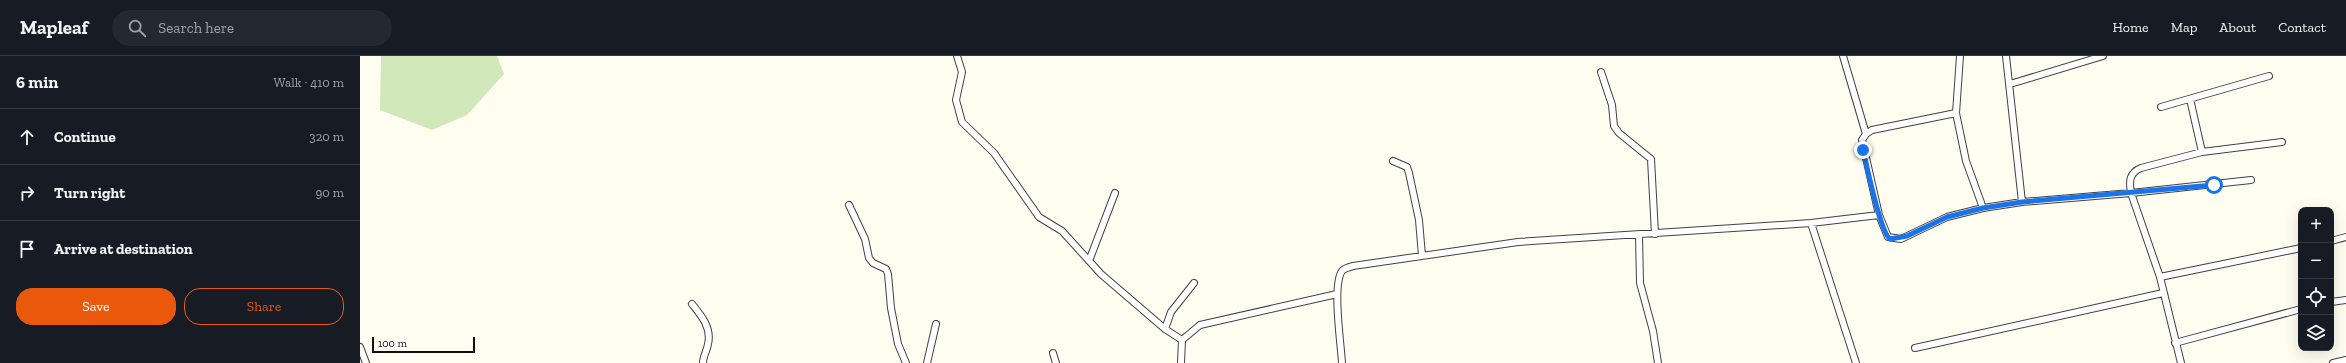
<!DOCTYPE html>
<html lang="en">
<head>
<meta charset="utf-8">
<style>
  :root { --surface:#171b24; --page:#242831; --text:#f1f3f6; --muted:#9ea1a6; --line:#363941; --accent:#ea580c }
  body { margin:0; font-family:"Zilla Slab",serif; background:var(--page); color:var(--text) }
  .controls { position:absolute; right:12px; bottom:12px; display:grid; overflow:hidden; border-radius:8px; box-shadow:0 4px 16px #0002 }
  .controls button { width:36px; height:36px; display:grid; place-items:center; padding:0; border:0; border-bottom:1px solid var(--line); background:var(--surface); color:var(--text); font:20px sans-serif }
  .scale { position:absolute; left:12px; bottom:10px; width:103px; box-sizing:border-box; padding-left:4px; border:2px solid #0e0e0e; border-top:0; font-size:11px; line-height:14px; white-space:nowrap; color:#0e0e0e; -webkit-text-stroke:3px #fff; paint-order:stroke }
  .stop { position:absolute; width:12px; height:12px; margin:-9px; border:3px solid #1a73e8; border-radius:50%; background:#fff }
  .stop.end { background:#1a73e8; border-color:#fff; box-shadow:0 1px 4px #0008 }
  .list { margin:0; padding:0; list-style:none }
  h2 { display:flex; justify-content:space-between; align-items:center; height:52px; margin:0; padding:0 16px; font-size:17px }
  h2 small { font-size:13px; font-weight:400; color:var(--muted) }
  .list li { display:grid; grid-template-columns:26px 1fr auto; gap:12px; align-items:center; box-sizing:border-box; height:56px; padding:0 16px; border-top:1px solid var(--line) }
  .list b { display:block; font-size:15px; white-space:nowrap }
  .list em { font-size:13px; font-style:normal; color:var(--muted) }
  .actions { display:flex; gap:8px; padding:12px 16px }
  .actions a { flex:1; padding:9px 0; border:1px solid var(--accent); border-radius:16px; text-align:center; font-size:14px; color:var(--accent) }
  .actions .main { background:var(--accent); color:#fff }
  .icon { flex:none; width:22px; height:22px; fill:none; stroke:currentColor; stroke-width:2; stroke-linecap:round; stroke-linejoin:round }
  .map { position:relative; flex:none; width:1986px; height:307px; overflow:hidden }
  header { display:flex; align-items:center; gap:24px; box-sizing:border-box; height:56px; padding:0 20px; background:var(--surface); border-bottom:1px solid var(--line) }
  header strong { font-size:19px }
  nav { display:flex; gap:22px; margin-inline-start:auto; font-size:14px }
  .search { width:280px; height:36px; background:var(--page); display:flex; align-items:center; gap:10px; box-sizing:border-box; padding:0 14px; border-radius:22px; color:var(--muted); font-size:15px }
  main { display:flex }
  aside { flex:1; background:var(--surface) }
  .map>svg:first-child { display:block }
</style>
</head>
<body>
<header>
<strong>Mapleaf</strong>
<div class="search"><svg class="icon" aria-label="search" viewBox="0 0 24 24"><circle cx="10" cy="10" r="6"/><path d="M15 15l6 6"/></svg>Search here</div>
<nav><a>Home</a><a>Map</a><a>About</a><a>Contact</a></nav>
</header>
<main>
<aside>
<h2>6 min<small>Walk · 410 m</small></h2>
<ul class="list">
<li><svg class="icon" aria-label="ahead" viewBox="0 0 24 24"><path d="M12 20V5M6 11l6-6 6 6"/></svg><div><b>Continue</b></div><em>320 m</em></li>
<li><svg class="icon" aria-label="right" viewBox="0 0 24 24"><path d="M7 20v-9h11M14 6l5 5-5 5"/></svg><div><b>Turn right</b></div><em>90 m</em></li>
<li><svg class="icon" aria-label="arrive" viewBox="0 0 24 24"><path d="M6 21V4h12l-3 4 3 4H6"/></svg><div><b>Arrive at destination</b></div></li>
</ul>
<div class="actions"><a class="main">Save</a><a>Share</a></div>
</aside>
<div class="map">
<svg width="1986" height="307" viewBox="0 0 1986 307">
  <rect width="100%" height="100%" fill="#fffcf0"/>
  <path fill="#d1e8ba" d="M21,0H137L144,18L107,59L72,74L20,54Z"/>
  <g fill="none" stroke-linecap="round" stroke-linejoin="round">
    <g stroke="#414141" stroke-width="8">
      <path id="street" d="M597,0L602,16L596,44L602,66L634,97L679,161L702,175L741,218L805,273L822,284
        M1483,0L1506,78
        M1600,0L1596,57L1606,105L1623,152
        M1646,0L1662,146
        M1241,16L1252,49L1254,70L1259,77L1291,103L1295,178
        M1650,28L1743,0
        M1830,43L1842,96
        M1801,51L1909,20
        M1596,57L1512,74L1506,78L1502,84L1519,159L1528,181L1541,183L1587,161L1623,152L1662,146L1771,137L1800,221L1821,307
        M1033,105L1047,111L1049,117L1059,164L1062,200
        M1891,124L1771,137C1769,125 1769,117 1781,112L1842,96L1922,86
        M489,149L505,183L509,202L513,207L526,213L528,218L531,252L538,288L546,307
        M1451,167L1496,307
        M1279,179L1280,227L1293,275L1298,307
        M1971,185L1986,181
        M729,205L755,137
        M1800,221L1941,192
        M1971,246L1986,244
        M332,248C341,259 352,272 348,288C347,295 343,300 343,307
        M805,273L811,256L834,227
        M1815,287L1941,253
        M0,291L6,307
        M1555,292L1803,237
        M693,297L696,307
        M567,307L576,268
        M821,307L822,284L840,269L977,238
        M982,307C981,288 972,229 982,215C985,212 989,211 993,210L1158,186L1451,167L1519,159
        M1973,307L1986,304"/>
    </g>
    <use href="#street" stroke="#fff" stroke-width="6"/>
  </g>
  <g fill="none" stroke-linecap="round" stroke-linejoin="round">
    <path stroke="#1a73e8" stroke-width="5" d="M1503,94C1507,110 1520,176 1530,183L1547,180L1587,161L1623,152L1662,146L1854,129"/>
  </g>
</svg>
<div class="controls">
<button>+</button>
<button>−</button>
<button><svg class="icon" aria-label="locate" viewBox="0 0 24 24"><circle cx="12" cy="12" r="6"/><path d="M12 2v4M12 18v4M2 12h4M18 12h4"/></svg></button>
<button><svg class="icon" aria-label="layers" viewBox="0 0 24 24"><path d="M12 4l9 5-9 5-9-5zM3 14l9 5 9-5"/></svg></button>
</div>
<div class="scale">100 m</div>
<div class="stop" style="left:1854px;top:129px"></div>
<div class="stop end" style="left:1503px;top:94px"></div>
</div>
</main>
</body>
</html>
